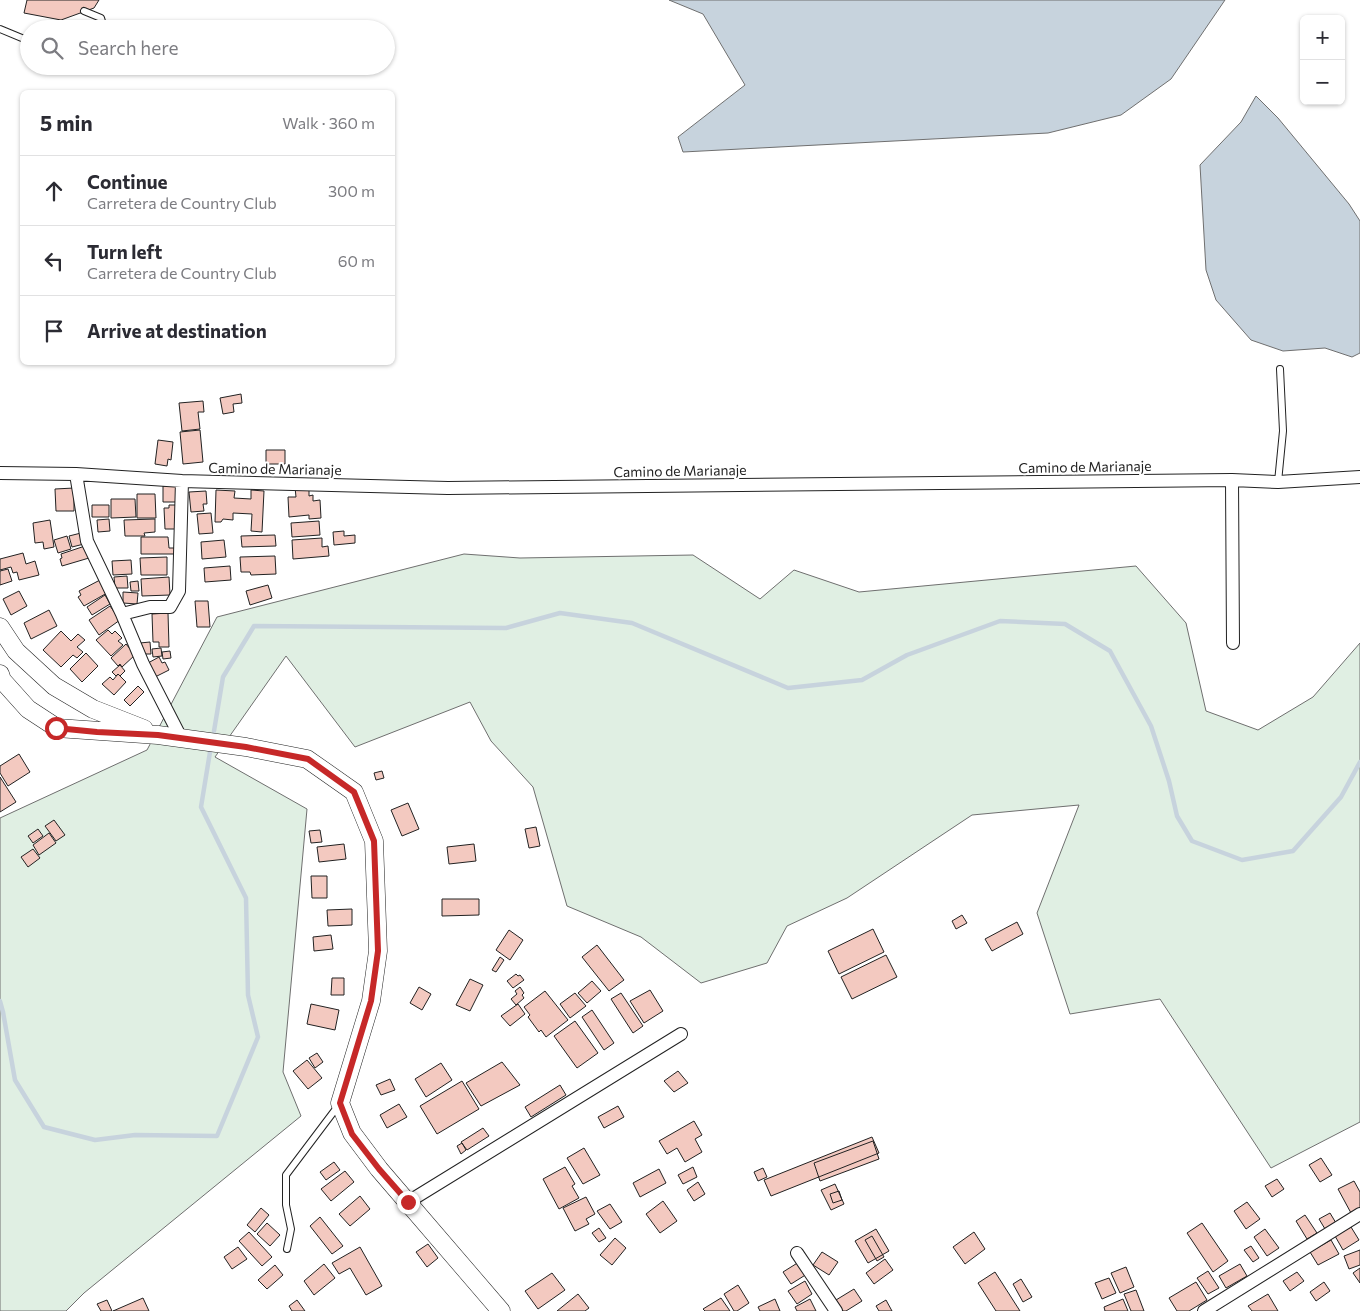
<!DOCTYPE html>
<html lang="en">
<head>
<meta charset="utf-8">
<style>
  :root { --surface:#fff; --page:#f2f2f3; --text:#2b2b33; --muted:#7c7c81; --line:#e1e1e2 }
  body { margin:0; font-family:Commissioner,sans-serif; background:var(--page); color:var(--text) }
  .controls { position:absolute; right:15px; top:15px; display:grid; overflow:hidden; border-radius:8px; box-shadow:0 1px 4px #0004 }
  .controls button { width:45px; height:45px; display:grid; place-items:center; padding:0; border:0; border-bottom:1px solid var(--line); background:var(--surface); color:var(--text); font:25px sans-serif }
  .stop { position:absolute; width:15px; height:15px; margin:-11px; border:4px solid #c62828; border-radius:50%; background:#fff }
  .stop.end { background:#c62828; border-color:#fff; box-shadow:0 1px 5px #0008 }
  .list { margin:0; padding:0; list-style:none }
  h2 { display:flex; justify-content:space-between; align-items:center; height:65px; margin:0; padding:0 20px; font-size:21px }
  h2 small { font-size:16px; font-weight:400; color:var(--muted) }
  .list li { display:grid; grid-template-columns:32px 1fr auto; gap:15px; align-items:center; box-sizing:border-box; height:70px; padding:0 20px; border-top:1px solid var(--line) }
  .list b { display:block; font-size:19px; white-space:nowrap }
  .list p { margin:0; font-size:16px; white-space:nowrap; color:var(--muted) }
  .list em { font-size:16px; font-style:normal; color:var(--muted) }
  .icon { flex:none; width:28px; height:28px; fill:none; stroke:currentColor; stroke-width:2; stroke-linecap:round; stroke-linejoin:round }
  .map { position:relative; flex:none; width:1360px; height:1311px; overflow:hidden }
  .search { position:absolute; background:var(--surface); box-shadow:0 1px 4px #0004; left:20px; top:20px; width:375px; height:55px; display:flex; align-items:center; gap:12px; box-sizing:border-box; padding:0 18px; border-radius:28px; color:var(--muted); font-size:19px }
  .panel { position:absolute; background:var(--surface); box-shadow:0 1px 4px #0004; left:20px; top:90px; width:375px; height:275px; border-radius:8px }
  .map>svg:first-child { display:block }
</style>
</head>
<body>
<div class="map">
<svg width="1360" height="1311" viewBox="0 0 1360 1311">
  <rect width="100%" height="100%" fill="#fff"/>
  <path fill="#e0efe3" stroke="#6f6f6f" d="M464,554L520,558L693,555L760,599L794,570L859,592L1136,566L1186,623L1206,711L1258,730L1313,697L1360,643V1122L1271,1168L1160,999L1070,1014L1037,913L1079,805L972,815L847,898L787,926L767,963L701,983L641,937L567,906L533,787L491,741L470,702L355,747L286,656L215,757L307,809L283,1072L301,1116L84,1293L66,1311H0V818L147,750L217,617Z"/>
  <path fill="#c7d3dd" stroke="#6f6f6f" d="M669,0H1225L1171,79L1121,115L1048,133L683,152L678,137L745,85L703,14Z
    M1256,96L1278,118L1349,204L1360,221V353L1352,357L1325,348L1283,351L1251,340L1216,300L1206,270L1200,165L1241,122Z"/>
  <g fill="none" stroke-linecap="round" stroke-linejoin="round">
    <path stroke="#c7d3dd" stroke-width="4.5" d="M214,731L223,677L254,626L506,628L560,613L632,623L788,688L862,680L907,655L1000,621L1065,624L1110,651L1151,726L1169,781L1177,816L1192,841L1242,860L1293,851L1341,797L1360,762
      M0,1001L3,1012L15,1080L44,1127L95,1140L135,1135L217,1136L258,1037L248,995L246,898L201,807L210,752"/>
  </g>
  <path fill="#f3c9c0" stroke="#222" d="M27,0H99L94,8L61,20L24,13Z
    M241,394L242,403L233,404L234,412L223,414L220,398Z
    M203,401L204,412H198L200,429L182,431L179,403Z
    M200,430L203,462L183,464L180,432Z
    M158,440L173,442L171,460L168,459L167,466L155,464Z
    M266,450H285V464H266Z
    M163,486H178V502H163Z
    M309,486V496L313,495V501L320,500L321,518L309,519V515L289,517L288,497H296L295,487Z
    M74,488V511H56L55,489Z
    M216,490L235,491L234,498L251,499V490L264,491L262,532L251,531L252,514L233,513V520L223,519L221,522H215Z
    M206,491L207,504H203L204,511L191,512L189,492Z
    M137,494H155L156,518H137Z
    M111,499H135L136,517L111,518Z
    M92,505H109V517H92Z
    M169,505H179L178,529H165L164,508H169Z
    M211,513L213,533L199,534L197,514Z
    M109,519L110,531L98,532L97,520Z
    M155,519V532L144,533L145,536H125L124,520Z
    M50,520L54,547L44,549L43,542L35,543L33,523Z
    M319,521L320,535L292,537L291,523Z
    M344,531V536L355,535V543L334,545L333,532Z
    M81,533L84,544L72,547L69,536Z
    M275,535L276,546L242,547L241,536Z
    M67,536L71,549L58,553L54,540Z
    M141,537H168L169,548H176V554H141Z
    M322,538V547L328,546L329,556L293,559L292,540Z
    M224,540L226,557L202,559L201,542Z
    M85,546L89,558L62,566L60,559L62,558L61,554Z
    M23,553L26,564L35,561L39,575L19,580L17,572L13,573L11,567L0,570V559Z
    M275,556L276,574L251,575L250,572H241L240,557Z
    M167,557V575H141L140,558Z
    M131,560L132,574L113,575L112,561Z
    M230,566L231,580L205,582L204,568Z
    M8,569L12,581L0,585V571Z
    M127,576L128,588H115L114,577Z
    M169,577L170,595L142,596L141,579Z
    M100,580L107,593L84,606L78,597L81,595L79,591Z
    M138,581L139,591H131L130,582Z
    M268,585L272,598L250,605L246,591Z
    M19,591L27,606L11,615L3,599Z
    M123,592L138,593L137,604L123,603Z
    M105,595L110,604L92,615L87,607Z
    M195,601H208L210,627H197Z
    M110,606L120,620L99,635L89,620Z
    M49,610L57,626L31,639L24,623Z
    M168,613L169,647H159V642H153L152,614Z
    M108,630L112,634L115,631L122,638L118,641L123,645L111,656L96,640Z
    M61,631L71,641L78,634L85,640L77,647L83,652L77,658L73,655L61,667L43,650Z
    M150,642L151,654H141L140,643Z
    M126,644L135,655L122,667L120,664L118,666L111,658Z
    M161,648L162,656L153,657L152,649Z
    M170,651L171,658L163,659L162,652Z
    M86,653L98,666L82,682L70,669Z
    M159,657L162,663L165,662L169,670L155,677L148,663Z
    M120,665L125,671L120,676L118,674L116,676L112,672Z
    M118,674L126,682L114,695L102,684L110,677L113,680Z
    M138,686L144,692L130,706L124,700Z
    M19,754L30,772L8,786L0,773V766Z
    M382,771L384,778L376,780L374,773Z
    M0,777L16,802L0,812Z
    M408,803L419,829L402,836L391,810Z
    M54,820L65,835L56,841L45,826Z
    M536,827L540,846L529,848L525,829Z
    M38,829L43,836L33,843L28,836Z
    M320,830L322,842L311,843L309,831Z
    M49,833L56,843L39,855L33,845Z
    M344,844L346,859L319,862L317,847Z
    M474,844L476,861L449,864L447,847Z
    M33,849L40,858L28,867L21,857Z
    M311,876H327V898H312Z
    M442,899H479V915L442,916Z
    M352,909V925L328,926L327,910Z
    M962,915L967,923L956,929L952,921Z
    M1017,922L1023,934L992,951L985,939Z
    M873,929L884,952L839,974L828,951Z
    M509,930L523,940L510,960L496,950Z
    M331,935L333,949L314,951L313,937Z
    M597,945L624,980L609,991L582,957Z
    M886,955L897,977L852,999L841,977Z
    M500,957L504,960L496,972L492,970Z
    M516,974L518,976L520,975L524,980L513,988L507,981Z
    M332,978H344V995H331Z
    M470,979L483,985L470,1011L456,1005Z
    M592,981L601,991L587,1003L578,993Z
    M419,987L431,994L422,1010L410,1003Z
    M520,987L524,993L522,995L524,998L516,1005L511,999L517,994L515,991Z
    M650,990L663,1011L644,1023L630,1001Z
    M545,991L568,1020L546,1037L541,1030L539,1032L528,1017L530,1015L524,1007Z
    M575,993L586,1006L570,1018L560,1004Z
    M621,993L643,1026L633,1033L611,999Z
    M311,1004L339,1010L335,1030L307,1024Z
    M518,1004L525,1014L510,1026L501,1016Z
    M592,1010L614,1043L604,1050L582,1017Z
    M575,1021L598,1053L577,1068L554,1036Z
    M317,1053L323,1062L315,1068L309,1058Z
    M307,1060L322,1078L308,1089L293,1071Z
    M502,1062L520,1085L481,1106L466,1083Z
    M441,1063L452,1080L426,1097L415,1079Z
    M678,1071L688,1083L674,1092L664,1081Z
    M390,1079L395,1090L381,1095L376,1085Z
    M462,1081L479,1109L437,1134L420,1106Z
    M560,1085L566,1095L531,1117L525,1107Z
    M399,1104L407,1117L387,1128L380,1115Z
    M618,1106L624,1117L604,1128L598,1117Z
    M694,1121L702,1135L695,1139L702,1152L685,1162L677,1148L667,1154L659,1141Z
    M483,1128L489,1136L467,1150L461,1142Z
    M872,1137L879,1153L771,1196L764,1180Z
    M873,1141L879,1159L820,1181L814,1163Z
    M462,1143L466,1150L461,1154L457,1146Z
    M584,1148L600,1175L583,1184L567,1158Z
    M1321,1158L1332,1175L1320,1182L1309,1165Z
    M334,1162L340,1170L326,1180L320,1172Z
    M565,1167L575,1184L572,1186L579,1198L559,1209L543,1179Z
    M693,1167L697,1177L683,1184L678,1175Z
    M763,1168L767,1177L758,1181L754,1172Z
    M659,1169L666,1183L640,1197L633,1183Z
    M345,1171L354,1182L331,1201L321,1189Z
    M1277,1179L1284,1189L1272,1197L1265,1186Z
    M1354,1181L1360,1192V1208L1351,1213L1338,1189Z
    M698,1182L705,1194L694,1201L687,1190Z
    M835,1184L844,1204L831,1210L821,1190Z
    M839,1191L842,1200L833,1203L830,1194Z
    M360,1196L370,1209L350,1226L339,1214Z
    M586,1197L595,1214L586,1219L589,1224L575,1231L563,1208Z
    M663,1201L677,1221L660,1233L646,1214Z
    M1247,1202L1260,1219L1246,1229L1234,1211Z
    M610,1204L622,1222L610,1229L597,1211Z
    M261,1208L269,1215L255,1232L247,1225Z
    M1330,1213L1336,1223L1325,1229L1319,1219Z
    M1305,1215L1317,1233L1307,1239L1296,1221Z
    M320,1217L343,1246L332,1254L310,1226Z
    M267,1223L280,1235L270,1246L257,1234Z
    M1202,1223L1228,1261L1213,1272L1187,1233Z
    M1351,1227L1359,1240L1343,1250L1335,1236Z
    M599,1228L606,1238L599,1242L592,1233Z
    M876,1229L889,1251L868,1263L855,1241Z
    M1265,1229L1279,1248L1267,1256L1254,1237Z
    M249,1232L272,1257L262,1266L239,1241Z
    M974,1232L985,1249L965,1264L953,1247Z
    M872,1236L884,1257L877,1261L865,1240Z
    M615,1238L626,1248L612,1265L600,1255Z
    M1331,1240L1339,1254L1318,1265L1310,1252Z
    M428,1244L438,1258L427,1267L416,1252Z
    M1251,1246L1259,1258L1253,1262L1244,1250Z
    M238,1247L247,1259L232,1269L224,1257Z
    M360,1247L382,1286L366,1295L350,1268L339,1274L332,1263Z
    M1360,1250V1265L1349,1269L1344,1256Z
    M822,1252L838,1262L829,1275L813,1265Z
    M885,1259L893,1270L874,1284L866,1273Z
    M799,1262L807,1274L791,1284L783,1272Z
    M324,1264L335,1278L314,1295L304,1281Z
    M1240,1264L1247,1276L1226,1288L1219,1276Z
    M275,1265L283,1275L267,1289L258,1280Z
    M1126,1267L1134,1287L1120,1293L1111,1273Z
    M1360,1268V1283L1353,1273Z
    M1208,1271L1219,1288L1208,1294L1197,1278Z
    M995,1272L1020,1311H996L978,1283Z
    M1297,1272L1304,1281L1290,1291L1283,1281Z
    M552,1273L565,1290L538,1309L525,1291Z
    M1109,1278L1116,1293L1102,1299L1095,1283Z
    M1021,1279L1032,1297L1023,1302L1013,1284Z
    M805,1281L812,1294L797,1304L788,1291Z
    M1196,1282L1207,1300L1189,1311H1177L1169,1298Z
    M1324,1282L1330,1291L1316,1301L1310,1292Z
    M738,1285L749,1303L737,1311H734L724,1294Z
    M854,1289L862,1301L846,1311H843L836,1300Z
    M1136,1290L1144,1311H1131L1124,1294Z
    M578,1294L589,1308L585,1311H557Z
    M1268,1294L1278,1311H1252L1248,1306Z
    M143,1298L149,1311H113Z
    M721,1298L730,1311H705L703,1309Z
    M775,1299L780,1311H760L758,1307Z
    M810,1299L816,1311H797L795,1307Z
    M1123,1299L1128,1311H1105L1104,1307Z
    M107,1300L112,1311H101L97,1304Z
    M297,1300L305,1311H292L289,1306Z
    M886,1300L892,1311H879L876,1306Z"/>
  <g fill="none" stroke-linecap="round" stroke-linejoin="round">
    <g stroke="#222" stroke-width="8">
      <path id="lane" d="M84,11L101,18L104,28L102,29
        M0,29L29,41
        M1278,482L1283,431L1280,369
        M287,1249L291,1229L286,1205V1175L338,1106"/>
    </g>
    <g stroke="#222" stroke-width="14">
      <path id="street" d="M0,473L76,474L182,481L448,488L1232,480L1278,482L1360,477
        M76,474L87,541L122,614
        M1232,480L1233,643
        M181,738L143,664L122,614L150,607H170L179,591L182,481
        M408,1202L681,1034
        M797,1253L836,1311
        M1204,1311L1360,1214"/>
    </g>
    <g stroke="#222" stroke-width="19">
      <path id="secondary" d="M0,627L16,651L54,686L93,709L144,729
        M0,674L2,680L28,709L57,728L158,735L246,747L307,759L354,792L374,841L378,951L371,1001L340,1103L352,1133L379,1169L501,1311"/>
    </g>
    <use href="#lane" stroke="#fff" stroke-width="6"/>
    <use href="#street" stroke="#fff" stroke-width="12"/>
    <use href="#secondary" stroke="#fff" stroke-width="18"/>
  </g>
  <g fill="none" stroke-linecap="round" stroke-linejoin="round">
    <path stroke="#c62828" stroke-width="6" d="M56,728L97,732L158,735L246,747L308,759L354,792L374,841L378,951L371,1001L340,1103L352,1134L379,1169L408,1202"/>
  </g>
  <g text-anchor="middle" stroke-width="4" stroke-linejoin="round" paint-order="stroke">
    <g font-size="14" fill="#222" stroke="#fff">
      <text transform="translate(1085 467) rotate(-1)" y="5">Camino de Marianaje</text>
      <text transform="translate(275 469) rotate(1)" y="5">Camino de Marianaje</text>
      <text transform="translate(680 471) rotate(-1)" y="5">Camino de Marianaje</text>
    </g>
  </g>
</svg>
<div class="controls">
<button>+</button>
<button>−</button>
</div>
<div class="stop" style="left:56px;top:728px"></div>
<div class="stop end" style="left:408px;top:1202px"></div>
<div class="search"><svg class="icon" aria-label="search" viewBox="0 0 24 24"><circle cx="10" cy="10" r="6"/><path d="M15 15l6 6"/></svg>Search here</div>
<section class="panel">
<h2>5 min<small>Walk · 360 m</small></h2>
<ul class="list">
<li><svg class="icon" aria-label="ahead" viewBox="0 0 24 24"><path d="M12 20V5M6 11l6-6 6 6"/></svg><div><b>Continue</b><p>Carretera de Country Club</p></div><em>300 m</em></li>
<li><svg class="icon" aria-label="left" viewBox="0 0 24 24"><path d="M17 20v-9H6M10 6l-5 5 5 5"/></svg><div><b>Turn left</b><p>Carretera de Country Club</p></div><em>60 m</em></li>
<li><svg class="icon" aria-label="arrive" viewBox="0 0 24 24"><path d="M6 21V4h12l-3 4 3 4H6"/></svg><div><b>Arrive at destination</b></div></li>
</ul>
</section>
</div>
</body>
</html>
